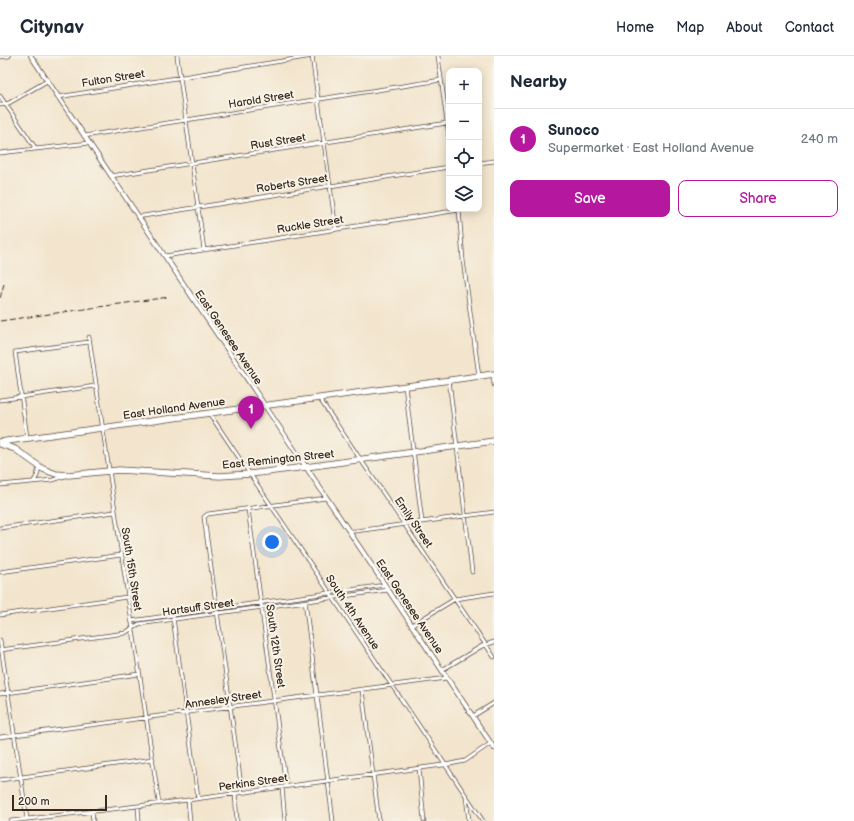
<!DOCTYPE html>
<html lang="en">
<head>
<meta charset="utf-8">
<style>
  :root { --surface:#fff; --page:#f6f6f7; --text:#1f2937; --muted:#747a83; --line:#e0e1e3; --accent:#b5179e }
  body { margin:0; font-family:"Balsamiq Sans",sans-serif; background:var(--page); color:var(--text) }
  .controls { position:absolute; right:12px; top:12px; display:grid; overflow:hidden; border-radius:8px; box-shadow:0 2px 10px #0003 }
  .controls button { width:36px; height:36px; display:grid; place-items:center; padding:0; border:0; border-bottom:1px solid var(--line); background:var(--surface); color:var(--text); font:20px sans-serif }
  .scale { position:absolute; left:12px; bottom:10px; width:95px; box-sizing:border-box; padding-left:4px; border:2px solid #3b2a1e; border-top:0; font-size:11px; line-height:14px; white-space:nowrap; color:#3b2a1e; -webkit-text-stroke:3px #f7f3e8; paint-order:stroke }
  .you { position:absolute; left:272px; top:486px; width:14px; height:14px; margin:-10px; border:3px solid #fff; border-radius:50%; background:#1a73e8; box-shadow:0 0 0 6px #1a73e833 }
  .badge { display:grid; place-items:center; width:26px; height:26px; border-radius:50%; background:var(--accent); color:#fff; font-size:13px; font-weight:700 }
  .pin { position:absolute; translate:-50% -33px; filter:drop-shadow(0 1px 2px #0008) }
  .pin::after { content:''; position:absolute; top:21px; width:14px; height:12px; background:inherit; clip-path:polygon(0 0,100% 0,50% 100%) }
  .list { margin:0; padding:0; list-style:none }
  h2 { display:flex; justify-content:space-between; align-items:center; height:52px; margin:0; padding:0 16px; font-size:17px }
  h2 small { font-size:13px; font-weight:400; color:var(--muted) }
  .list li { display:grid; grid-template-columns:26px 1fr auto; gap:12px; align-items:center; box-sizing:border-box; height:60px; padding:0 16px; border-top:1px solid var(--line) }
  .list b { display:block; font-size:15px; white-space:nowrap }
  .list p { margin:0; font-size:13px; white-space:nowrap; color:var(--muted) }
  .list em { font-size:13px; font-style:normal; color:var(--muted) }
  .actions { display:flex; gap:8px; padding:12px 16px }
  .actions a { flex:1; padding:9px 0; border:1px solid var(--accent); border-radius:8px; text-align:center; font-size:14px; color:var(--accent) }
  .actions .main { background:var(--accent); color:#fff }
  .icon { flex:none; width:22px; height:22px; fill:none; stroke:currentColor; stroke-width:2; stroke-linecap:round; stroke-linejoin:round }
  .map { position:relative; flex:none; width:494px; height:765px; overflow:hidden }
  header { display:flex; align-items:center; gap:24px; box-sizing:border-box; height:56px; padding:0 20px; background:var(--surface); border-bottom:1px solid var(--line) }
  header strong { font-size:19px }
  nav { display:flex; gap:22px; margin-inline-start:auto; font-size:14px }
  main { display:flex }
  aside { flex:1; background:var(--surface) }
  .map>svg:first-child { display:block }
</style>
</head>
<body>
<header>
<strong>Citynav</strong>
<nav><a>Home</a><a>Map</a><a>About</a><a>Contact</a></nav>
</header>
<main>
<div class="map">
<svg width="494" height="765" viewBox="0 0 494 765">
  <rect width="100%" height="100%" fill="#f7f3e8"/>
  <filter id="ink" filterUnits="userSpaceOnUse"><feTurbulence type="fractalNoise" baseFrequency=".025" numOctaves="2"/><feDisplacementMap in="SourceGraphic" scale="8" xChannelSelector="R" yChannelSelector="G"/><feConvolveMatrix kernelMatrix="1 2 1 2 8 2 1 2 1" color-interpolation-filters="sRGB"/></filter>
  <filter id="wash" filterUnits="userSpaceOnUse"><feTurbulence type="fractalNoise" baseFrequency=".012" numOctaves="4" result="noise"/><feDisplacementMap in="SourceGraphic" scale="16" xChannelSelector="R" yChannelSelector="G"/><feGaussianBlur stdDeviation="0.9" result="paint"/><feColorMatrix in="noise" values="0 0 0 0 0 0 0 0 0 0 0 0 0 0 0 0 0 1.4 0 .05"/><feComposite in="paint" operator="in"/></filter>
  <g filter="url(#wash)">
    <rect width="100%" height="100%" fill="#f3e5cd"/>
  </g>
  <g filter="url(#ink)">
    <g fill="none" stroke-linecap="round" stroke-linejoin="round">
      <g stroke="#574638" stroke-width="4.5">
        <path id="street" d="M177,0L204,194
          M312,0L336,173
          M438,0L449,81
          M0,1L9,0
          M0,40L36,93
          M58,41L313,0
          M0,49L9,47L47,25
          M84,80L441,24
          M0,97L89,87
          M479,107L494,105
          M111,120L447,67
          M459,153L463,204L479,320
          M137,161L449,111
          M165,200L459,154
          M89,281L159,747
          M493,319L494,329
          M449,324L472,516
          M405,330L422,466
          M319,342L494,601
          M0,344L95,330
          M209,357L483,765
          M27,381L15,296L89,286
          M34,425L37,420L39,411
          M0,429L53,424L65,420
          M248,453L286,730
          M0,472L114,456
          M349,475H356L494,456
          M0,516L121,499
          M305,545L333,765
          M0,559L127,541
          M173,562L198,742
          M131,565L385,529
          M412,569L455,543L494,537
          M0,584L27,763
          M0,594L125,577L139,568L388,534
          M442,614L482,590L494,586
          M362,634L379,765
          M0,638L139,618
          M473,660L494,647
          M0,681L447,622
          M419,712L424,765
          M0,724L153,703
          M282,731L285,765
          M242,736L204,461L208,458L326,442
          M235,737L237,765
          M466,741L469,765
          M188,744L190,765
          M138,750L139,765
          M92,755L93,765
          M11,765L188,744L450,708L465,705L491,687"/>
      </g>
      <g stroke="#574638" stroke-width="5.5">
        <path id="secondary" d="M31,0L494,692"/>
      </g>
      <g stroke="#574638" stroke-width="7">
        <path id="highway" d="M0,386L494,318
          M0,388L15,393L43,413L56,418L69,419L119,414L220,420L250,418L306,411L494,385"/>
      </g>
      <use href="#street" stroke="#fff" stroke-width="3"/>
      <use href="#secondary" stroke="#fff" stroke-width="4"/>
      <use href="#highway" stroke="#fff" stroke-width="5.5"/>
      <path stroke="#3b2a1e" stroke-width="1" stroke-dasharray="6 3" stroke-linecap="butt" d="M0,242L4,228
        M0,265L169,241"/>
    </g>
  </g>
  <g text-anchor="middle" stroke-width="4" stroke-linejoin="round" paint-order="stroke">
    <g font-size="11" fill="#3b2a1e" stroke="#f7f3e8">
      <text transform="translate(113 22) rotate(-9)" y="4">Fulton Street</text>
      <text transform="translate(261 43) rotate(-9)" y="4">Harold Street</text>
      <text transform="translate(278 85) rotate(-9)" y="4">Rust Street</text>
      <text transform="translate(292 127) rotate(-9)" y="4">Roberts Street</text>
      <text transform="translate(310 168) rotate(-9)" y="4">Ruckle Street</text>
      <text transform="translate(229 281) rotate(56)" y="4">East Genesee Avenue</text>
      <text transform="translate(174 352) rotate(-8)" y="4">East Holland Avenue</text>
      <text transform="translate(278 403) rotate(-6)" y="4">East Remington Street</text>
      <text transform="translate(414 466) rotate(56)" y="4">Emily Street</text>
      <text transform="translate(132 513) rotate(81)" y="4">South 15th Street</text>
      <text transform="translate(410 550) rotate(56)" y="4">East Genesee Avenue</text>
      <text transform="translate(198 551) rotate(-8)" y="4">Hartsuff Street</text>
      <text transform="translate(353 556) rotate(56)" y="4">South 4th Avenue</text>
      <text transform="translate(276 590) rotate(82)" y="4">South 12th Street</text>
      <text transform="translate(223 643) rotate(-8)" y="4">Annesley Street</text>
      <text transform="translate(253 726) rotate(-8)" y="4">Perkins Street</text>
    </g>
  </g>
</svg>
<div class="controls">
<button>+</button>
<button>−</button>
<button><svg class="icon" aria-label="locate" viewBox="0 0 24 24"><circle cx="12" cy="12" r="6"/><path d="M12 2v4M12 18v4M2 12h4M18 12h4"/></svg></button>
<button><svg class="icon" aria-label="layers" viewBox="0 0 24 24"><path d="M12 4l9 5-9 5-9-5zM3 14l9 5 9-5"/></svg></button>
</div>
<div class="scale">200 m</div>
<div class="you"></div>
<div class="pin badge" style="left:251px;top:373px">1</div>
</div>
<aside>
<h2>Nearby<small></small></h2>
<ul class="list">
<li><span class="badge">1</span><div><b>Sunoco</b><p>Supermarket · East Holland Avenue</p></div><em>240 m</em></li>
</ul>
<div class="actions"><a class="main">Save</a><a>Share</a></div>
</aside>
</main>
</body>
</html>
